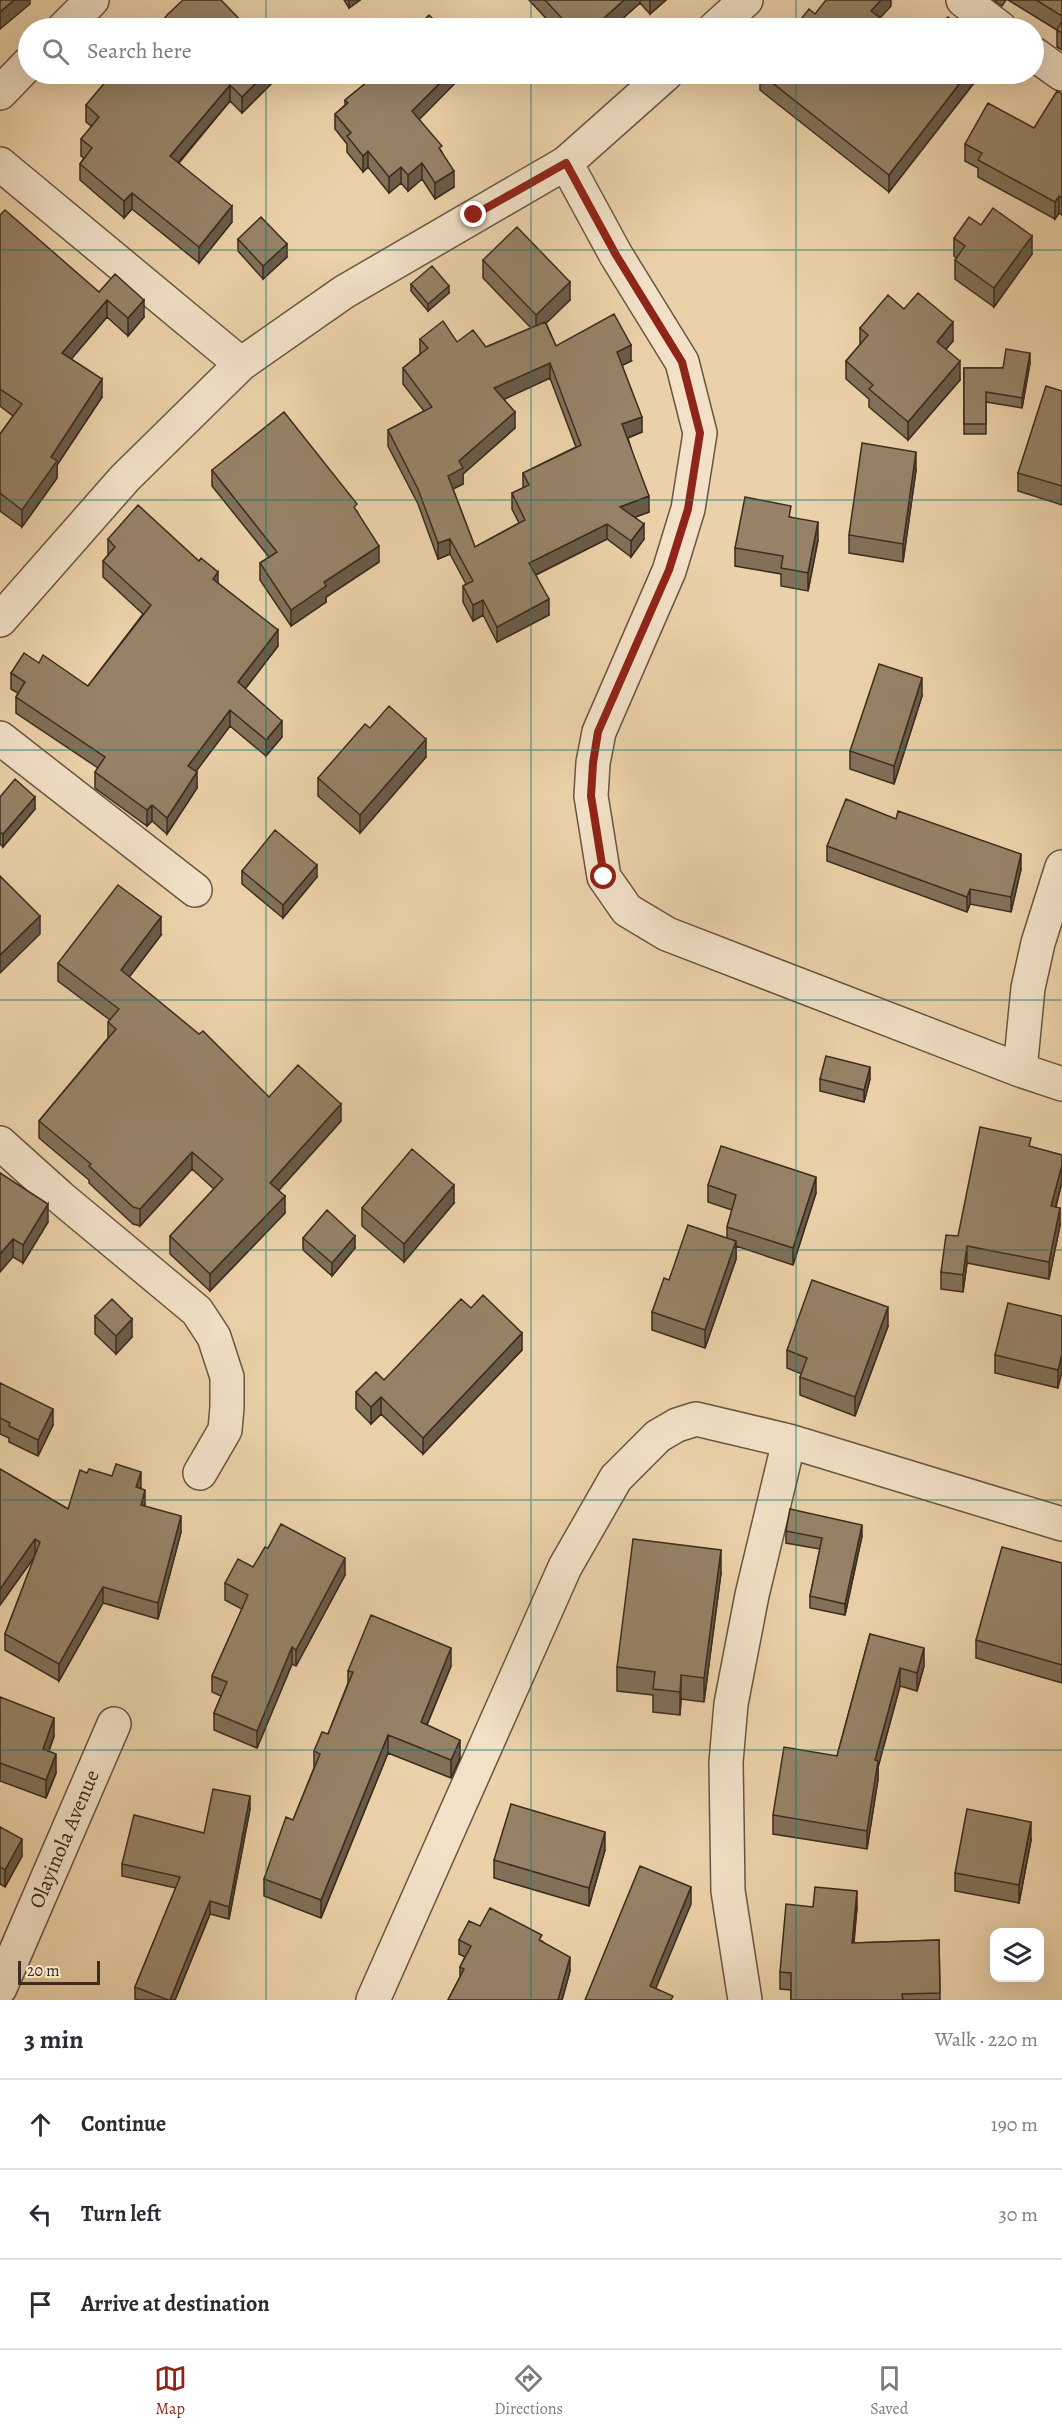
<!DOCTYPE html>
<html lang="en">
<head>
<meta charset="utf-8">
<style>
  :root { --surface:#fff; --page:#f2f2f3; --text:#2b2b33; --muted:#7c7c81; --line:#e1e1e2; --accent:#8f2418 }
  body { margin:0; font-family:Alegreya,serif; background:var(--page); color:var(--text) }
  .controls { position:absolute; right:18px; bottom:18px; display:grid; overflow:hidden; border-radius:12px; box-shadow:0 6px 24px #0002 }
  .controls button { width:54px; height:54px; display:grid; place-items:center; padding:0; border:0; border-bottom:2px solid var(--line); background:var(--surface); color:var(--text); font:30px sans-serif }
  .scale { position:absolute; left:18px; bottom:15px; width:82px; box-sizing:border-box; padding-left:6px; border:3px solid #3c2c1f; border-top:0; font-size:16px; line-height:21px; white-space:nowrap; color:#3c2c1f; -webkit-text-stroke:4px #f2e1c7; paint-order:stroke }
  .stop { position:absolute; width:18px; height:18px; margin:-14px; border:4px solid #8f2418; border-radius:50%; background:#fff }
  .stop.end { background:#8f2418; border-color:#fff; box-shadow:0 2px 6px #0008 }
  .list { margin:0; padding:0; list-style:none }
  h2 { display:flex; justify-content:space-between; align-items:center; height:78px; margin:0; padding:0 24px; font-size:26px }
  h2 small { font-size:20px; font-weight:400; color:var(--muted) }
  .list li { display:grid; grid-template-columns:39px 1fr auto; gap:18px; align-items:center; box-sizing:border-box; height:90px; padding:0 24px; border-top:2px solid var(--line) }
  .list b { display:block; font-size:22px; white-space:nowrap }
  .list em { font-size:20px; font-style:normal; color:var(--muted) }
  .icon { flex:none; width:33px; height:33px; fill:none; stroke:currentColor; stroke-width:2; stroke-linecap:round; stroke-linejoin:round }
  .map { position:relative; flex:none; width:1062px; height:2000px; overflow:hidden }
  .search { position:absolute; background:var(--surface); box-shadow:0 6px 24px #0002; left:18px; right:18px; top:18px; height:66px; display:flex; align-items:center; gap:15px; box-sizing:border-box; padding:0 21px; border-radius:33px; color:var(--muted); font-size:22px }
  .sheet { height:348px; background:var(--surface) }
  nav { display:flex; justify-content:space-around; align-items:center; box-sizing:border-box; height:84px; border-top:2px solid var(--line); background:var(--surface); font-size:16px; color:var(--muted) }
  nav a { display:grid; justify-items:center; gap:3px }
  nav .on { color:var(--accent) }
  .map>svg:first-child { display:block }
</style>
</head>
<body>
<div class="map">
<svg width="1062" height="2000" viewBox="0 0 1062 2000">
  <rect width="100%" height="100%" fill="#ebd1a9"/>
  <filter id="stains"><feTurbulence type="fractalNoise" baseFrequency=".00333" numOctaves="4"/><feColorMatrix values="0 0 0 0 .2 0 0 0 0 .09 0 0 0 0 .02 0 0 0 .5 -.17"/></filter>
  <radialGradient id="worn" r=".72"><stop offset=".6" stop-color="#630" stop-opacity="0"/><stop offset="1" stop-color="#630" stop-opacity=".3"/></radialGradient>
  <g fill="none" stroke-linecap="round" stroke-linejoin="round">
    <g stroke="#685542" stroke-width="36">
      <path id="minor" d="M963,0L1000,28
        M64,28L92,0
        M715,28L746,0
        M1034,54L1062,74
        M0,93L28,64
        M566,163L616,255L682,362L700,433L688,509L669,571L599,732L593,763L591,796L604,877L627,910L667,934L1020,1070L1062,1084
        M0,164L241,364
        M0,620L125,478L241,364L344,292L566,163L666,74
        M0,738L195,890
        M1020,1070L1028,988L1038,943L1062,867
        M0,1143L60,1197L197,1311L214,1337L227,1377V1407L225,1430L200,1473
        M0,1988L114,1724
        M373,2000L565,1567L616,1478L658,1436L677,1425L696,1419L789,1441L1062,1524
        M745,2000L728,1891L726,1762L731,1704L752,1595L789,1441"/>
    </g>
    <use href="#minor" stroke="#f2e1c7" stroke-width="33"/>
  </g>
  <path fill="#827059" stroke="#3c2c1f" stroke-width="1.5" fill-rule="evenodd" d="M344,0H360L349,8Z
    M529,0H666L650,14L640,3L612,28H555Z
    M994,0H1006L1002,6Z
    M1008,0H1062V50L1057,47V30Z
    M281,74L242,113L230,101L179,163L232,222L199,263L132,209L124,218L80,180V164L84,158L81,156V139L92,127L86,122V105Z
    M377,74H464L419,119L442,152L454,187L435,199L422,179L408,191L401,183L389,193L368,167L363,172L347,152V144L335,129V114L345,105V100Z
    M760,74H981L889,192L760,90Z
    M1062,94V215L1059,213L1055,219L978,177V168L965,161V144L1034,128Z
    M0,215L99,292L144,317L128,336L107,317L71,359L102,397L57,465V478L22,527L0,511V434L13,416L0,406Z
    M981,225L1032,254L994,307L955,279V260L957,259L954,256V238Z
    M238,239L287,257L263,279L238,251Z
    M483,260L570,300L546,323L556,346L631,361L622,365L642,432L628,438L649,512L635,517L644,539L631,557L607,539L536,575L549,615L497,642L483,615L473,621L463,602V586L466,584L450,554L438,559L418,504L388,446V430L424,411L403,384V368L420,354V339L457,342L486,347L531,328L483,278ZM550,378L576,447L523,473V488L512,493V509L519,523L475,547L453,489L463,484V474L515,428L504,399Z
    M411,284L449,293L428,311L411,291Z
    M904,309L953,341L946,349L960,380L908,440L869,407V399L846,379V361L860,345V328Z
    M1030,363L1022,408L986,402V434H964V368H1003Z
    M1062,391V505L1018,491V473Z
    M212,470L357,511L379,562L326,597V602L291,626L260,580V563L269,557L212,486Z
    M916,470L903,562L849,553V535Z
    M791,517L818,540L808,591L781,586V574L735,566V548Z
    M108,539L218,583L278,646L245,689L282,737L266,756L230,726L196,771L197,788L167,834L152,821L147,826L95,788V772L98,768L16,713V697L18,693L11,689V673L39,663L88,686L143,614L103,577V561L108,555Z
    M922,696L894,784L850,769V751Z
    M370,728L426,757L360,833L318,796V778Z
    M0,797L35,809L3,847L0,844Z
    M827,846L1021,869L1011,912L970,904L967,912L827,861Z
    M242,871L317,877L283,918L242,884Z
    M161,935L129,977L269,1097L341,1121L279,1190L285,1213L210,1291L170,1254V1236L214,1189L192,1169L140,1226L133,1224L89,1183V1180L39,1138V1121L108,1038V1022L110,1020L58,981V963Z
    M820,1079H870L864,1102L820,1091Z
    M1031,1147L1062,1155V1182L1056,1207L1060,1225L1049,1279L967,1263L963,1292L941,1289V1272L958,1236Z
    M0,1173L48,1222L23,1263L13,1257Z
    M708,1185L816,1193L793,1265L736,1246V1259L705,1348L652,1330V1312L669,1280L727,1238V1227L732,1210L708,1202Z
    M454,1203L404,1262L362,1226V1208Z
    M303,1238L355,1248L332,1276L303,1250Z
    M471,1308L522,1350L423,1454L381,1414L371,1424L356,1409V1392L384,1380Z
    M95,1316L132,1337L116,1354L95,1334Z
    M1062,1316L1058,1388L995,1373V1355Z
    M888,1326L855,1416L800,1395V1377L802,1374L787,1368V1350Z
    M0,1383L53,1425L38,1456L9,1442V1438L0,1434Z
    M0,1469L68,1509L141,1488L145,1506L181,1532L158,1619L103,1603L59,1681L5,1650V1634L35,1556L0,1605Z
    M786,1531L862,1536L845,1615L810,1608V1596L820,1549L786,1543Z
    M1062,1563V1683L976,1658V1640Z
    M253,1567L345,1575L296,1666L292,1664L257,1748L214,1730V1713L221,1696L212,1692V1676L242,1609L225,1600V1583Z
    M721,1573L704,1702L681,1699L680,1715L653,1712V1695L617,1691V1667Z
    M870,1634L924,1666L917,1691L900,1686L878,1767V1779L867,1849L773,1834V1815L837,1756Z
    M451,1666L427,1725L460,1758L451,1778L388,1753L321,1918L264,1896V1879L293,1820L314,1768V1751L328,1734L348,1683V1671Z
    M0,1697L54,1736L49,1751L56,1773L46,1798L0,1781Z
    M250,1809L229,1919L210,1914L175,2000H138L135,1999V1987L176,1888L122,1876V1864L204,1833Z
    M0,1827L22,1856L5,1887L0,1884Z
    M1031,1840L1019,1903L955,1891V1873Z
    M605,1850L589,1906L494,1878V1860Z
    M813,1907H857L854,1943L939,1940L940,2000H791V1990L780,1989V1972Z
    M480,1926L542,1941L570,1971L562,2000H448L460,1977V1967L465,1957L459,1954V1940Z"/>
  <path fill="#6a5b48" stroke="#3c2c1f" stroke-width="1.5" d="M14,0H30V4L0,29V12Z
    M349,0H360L349,8Z
    M624,0H640V3L612,28H593Z
    M650,0H666L650,14Z
    M881,0H891V6L871,28V11Z
    M265,74H281L242,113V97Z
    M449,74H464L412,127V111Z
    M967,74H981L889,192V175Z
    M230,85V101L170,172V156Z
    M368,151V167L363,172V156Z
    M422,163V179L408,191V175Z
    M401,167V183L389,193V177Z
    M454,171V187L435,199V183Z
    M132,193V209L124,218V201Z
    M1059,196V213L1055,219V202Z
    M232,206V222L199,263V247Z
    M1032,236V254L994,307V288Z
    M287,244V257L263,279V266Z
    M570,282V300L536,333V315Z
    M449,286V293L428,311V304Z
    M107,300V317L62,370V353Z
    M144,300V317L128,336V318Z
    M953,322V341L937,360V342Z
    M631,345V361L617,368V352Z
    M1030,353V363L1022,408V398Z
    M960,361V380L908,440V422Z
    M550,363V378L494,404V388Z
    M102,379V397L57,465V478L22,527V510L51,457Z
    M515,412V428L463,474V484L448,491V476L459,461Z
    M642,417V432L622,440V424Z
    M916,452V470L903,562V544Z
    M649,496V512L620,523V507Z
    M818,522V540L808,591V573Z
    M607,524V539L529,578V563Z
    M644,524V539L631,557V541Z
    M450,539V554L438,559V543Z
    M379,546V562L326,597V602L291,626V610L324,582Z
    M218,572V588L213,579Z
    M549,599V615L497,642V627Z
    M483,600V615L473,621V605Z
    M278,630V646L238,698V682Z
    M922,678V696L894,784V766Z
    M230,710V726L188,782V766Z
    M282,721V737L266,756V740Z
    M426,739V757L360,833V815Z
    M197,772V788L167,834V818Z
    M35,797V809L3,847V834Z
    M152,805V821L147,826V810Z
    M1021,854V869L1011,912V897Z
    M317,865V877L283,918V905Z
    M970,889V904L967,912V897Z
    M40,916V934L0,973V955Z
    M161,917V935L121,988V970Z
    M870,1067V1079L864,1102V1090Z
    M341,1104V1121L270,1200V1183Z
    M192,1152V1169L140,1226V1209Z
    M1062,1165V1182L1051,1223V1206Z
    M816,1177V1193L793,1265V1248Z
    M454,1185V1203L404,1262V1244Z
    M285,1196V1213L210,1291V1274Z
    M48,1204V1222L23,1263V1245Z
    M1060,1208V1225L1049,1279V1262Z
    M355,1236V1248L332,1276V1263Z
    M13,1239V1257L0,1272V1254Z
    M736,1241V1259L705,1348V1330Z
    M967,1246V1263L963,1292V1275Z
    M888,1307V1326L855,1416V1397Z
    M132,1319V1337L116,1354V1336Z
    M522,1333V1350L423,1454V1438Z
    M1062,1354V1372L1058,1388V1370Z
    M381,1397V1414L371,1424V1407Z
    M53,1409V1425L38,1456V1440Z
    M141,1472V1488L136,1487Z
    M145,1490V1506L141,1505Z
    M181,1516V1532L158,1619V1603Z
    M862,1525V1536L845,1615V1604Z
    M35,1539V1556L0,1605V1589Z
    M721,1550V1573L704,1702V1678Z
    M345,1558V1575L296,1666V1650Z
    M103,1587V1603L59,1681V1664Z
    M292,1647V1664L257,1748V1731Z
    M451,1648V1666L421,1739V1722Z
    M924,1648V1666L917,1691V1673Z
    M900,1668V1686L878,1767V1779L867,1849V1831L875,1760Z
    M681,1675V1699L680,1715V1692Z
    M54,1718V1736L43,1767V1749Z
    M388,1735V1753L321,1918V1900Z
    M460,1740V1758L451,1778V1760Z
    M56,1754V1773L46,1798V1780Z
    M250,1796V1809L229,1919V1907Z
    M1031,1822V1840L1019,1903V1885Z
    M605,1832V1850L589,1906V1888Z
    M22,1839V1856L5,1887V1870Z
    M691,1887V1904L651,2000L650,1986Z
    M857,1891V1907L852,1960V1943Z
    M210,1901V1914L175,2000H170Z
    M570,1957V1971L562,2000H558Z"/>
  <path fill="#978267" stroke="#3c2c1f" stroke-width="1.5" fill-rule="evenodd" d="M0,0H14L0,12Z
    M183,0H221L248,28H156L168,14Z
    M545,0H624L593,28H571Z
    M826,0H881L871,11L893,28H794L809,9L815,14Z
    M1036,0H1062V16Z
    M429,15L442,28H416Z
    M948,17L958,28H934Z
    M1062,21V33L1057,30Z
    M112,74H265L242,97L230,85L170,156L232,206L199,247L132,193L124,201L80,164L92,148L81,139L99,117L86,105Z
    M377,74H449L412,111L442,146L439,148L454,171L435,183L422,163L408,175L401,167L389,177L368,151L363,156L347,136L351,133L335,114L348,103L345,100Z
    M761,74H967L889,175Z
    M1057,91L1062,94V198L1059,196L1055,202L978,160L982,153L965,144L988,103L1034,128Z
    M993,208L1032,236L994,288L955,260L965,246L954,238L969,217L981,225Z
    M5,210L99,292L115,274L144,300L128,318L107,300L62,353L102,379L51,457L57,461L22,510L0,493V434L22,404L0,389V215Z
    M261,217L287,244L263,266L238,239Z
    M517,227L570,282L536,315L483,260Z
    M432,266L449,286L428,304L411,284Z
    M918,293L953,322L937,342L960,361L908,422L869,389L873,385L846,361L868,335L860,328L888,295L904,309Z
    M614,314L631,345L617,352L642,417L622,424L649,496L620,507L644,524L631,541L607,524L529,563L549,599L497,627L483,600L473,605L463,586L473,581L450,539L438,543L418,489L388,430L432,407L403,368L428,348L420,339L443,321L457,342L473,330L486,347L545,322L556,346ZM550,363L581,445L523,473L529,485L512,493L525,520L475,547L448,476L463,468L459,461L515,412L494,388Z
    M1006,349L1030,353L1022,398L986,392V424H964V368H1003Z
    M1046,386L1062,391V486L1018,473Z
    M284,412L357,504L354,507L379,546L324,582L326,586L291,610L260,563L277,552L212,470Z
    M862,443L916,452L903,544L849,535Z
    M745,497L791,506L789,517L818,522L808,573L781,568L783,556L735,548Z
    M138,505L199,561L201,558L218,572L213,579L278,630L238,682L282,721L266,740L230,710L188,766L197,772L167,818L152,805L147,810L95,772L105,757L16,697L25,682L11,673L24,653L39,663L43,655L88,686L151,605L103,561L115,547L108,539Z
    M879,664L922,678L894,766L850,751Z
    M389,706L426,739L360,815L318,778L365,724L370,728Z
    M15,779L35,797L3,834L0,832V797Z
    M846,799L896,819L898,811L1021,854L1011,897L970,889L967,897L827,846Z
    M275,830L317,865L283,905L242,871Z
    M0,876L40,916L0,955Z
    M118,885L161,917L121,970L199,1034L203,1031L269,1097L298,1065L341,1104L270,1183L285,1196L210,1274L170,1236L223,1179L192,1152L140,1209L133,1207L89,1166L91,1164L39,1121L116,1029L108,1022L119,1009L58,963Z
    M826,1056L870,1067L864,1090L820,1079Z
    M980,1127L1031,1138L1029,1146L1062,1155V1165L1051,1206L1060,1208L1049,1262L967,1246L963,1275L941,1272L946,1235L958,1236Z
    M721,1146L816,1177L793,1248L727,1227L736,1195L708,1185Z
    M412,1149L454,1185L404,1244L362,1208Z
    M0,1173L48,1204L23,1245L13,1239L0,1254Z
    M327,1210L355,1236L332,1263L303,1238Z
    M688,1225L736,1241L705,1330L652,1312L664,1278L669,1280Z
    M812,1280L888,1307L855,1397L800,1377L807,1358L787,1350Z
    M483,1295L522,1333L423,1438L381,1397L371,1407L356,1392L376,1372L384,1380L461,1299L471,1308Z
    M112,1299L132,1319L116,1336L95,1316Z
    M1008,1303L1062,1316V1354L1058,1370L995,1355Z
    M0,1383L53,1409L38,1440L9,1426L10,1423L0,1418Z
    M116,1464L141,1472L136,1487L145,1490L141,1505L181,1516L158,1603L103,1587L59,1664L5,1634L40,1542L35,1539L0,1589V1469L68,1509L80,1470L87,1473L89,1469L112,1476Z
    M790,1509L862,1525L845,1604L810,1596L822,1538L786,1531Z
    M281,1524L345,1558L296,1650L292,1647L257,1731L214,1713L227,1682L212,1676L248,1595L225,1583L238,1559L253,1567L265,1547L268,1548Z
    M633,1539L721,1550L704,1678L681,1675L680,1692L653,1689L655,1672L617,1667Z
    M1002,1547L1062,1563V1665L976,1640Z
    M371,1615L451,1648L421,1722L460,1740L451,1760L388,1735L321,1900L264,1879L286,1817L293,1820L320,1754L314,1751L322,1732L328,1734L353,1672L348,1671Z
    M870,1634L924,1648L917,1673L900,1668L875,1760L878,1761L867,1831L773,1815L784,1747L837,1756Z
    M0,1697L54,1718L43,1749L56,1754L46,1780L0,1763Z
    M213,1789L250,1796L229,1907L210,1901L170,2000H168L135,1987L180,1877L122,1864L134,1815L204,1833Z
    M511,1804L605,1832L589,1888L494,1860Z
    M967,1809L1031,1822L1019,1885L955,1873Z
    M0,1827L22,1839L5,1870L0,1867Z
    M640,1866L691,1887L650,1986L673,1996L671,2000H585Z
    M815,1887L857,1891L852,1943L939,1940L940,1993L902,1994L903,2000H791V1973L780,1972L786,1904L813,1907Z
    M490,1908L542,1935L539,1940L570,1957L558,2000H448L464,1969L460,1967L471,1946L459,1940L469,1921L480,1926Z"/>
  <g fill="none" stroke-linecap="round" stroke-linejoin="round">
    <path stroke="#8f2418" stroke-width="8" d="M474,215L566,163L616,255L682,362L700,433L688,509L669,570L598,732L593,763L591,796L604,877"/>
  </g>
  <path fill="none" stroke="#0f766e" stroke-width="1.5" stroke-opacity="0.55" d="M266,0V28M531,0V28M796,0V28M266,74V2000M531,74V2000M796,74V2000M0,250H1062M0,500H1062M0,750H1062M0,1000H1062M0,1250H1062M0,1500H1062M0,1750H1062"/>
  <g text-anchor="middle" stroke-width="4.5" stroke-linejoin="round" paint-order="stroke">
    <g font-size="21" fill="#3c2c1f" stroke="#f2e1c7">
      <text transform="translate(64 1839) rotate(-67)" y="7">Olayinola Avenue</text>
    </g>
  </g>
  <rect width="100%" height="100%" filter="url(#stains)"/>
  <rect width="100%" height="100%" fill="url(#worn)"/>
</svg>
<div class="controls">
<button><svg class="icon" aria-label="layers" viewBox="0 0 24 24"><path d="M12 4l9 5-9 5-9-5zM3 14l9 5 9-5"/></svg></button>
</div>
<div class="scale">20 m</div>
<div class="stop" style="left:604px;top:877px"></div>
<div class="stop end" style="left:474px;top:215px"></div>
<div class="search"><svg class="icon" aria-label="search" viewBox="0 0 24 24"><circle cx="10" cy="10" r="6"/><path d="M15 15l6 6"/></svg>Search here</div>
</div>
<section class="sheet">
<h2>3 min<small>Walk · 220 m</small></h2>
<ul class="list">
<li><svg class="icon" aria-label="ahead" viewBox="0 0 24 24"><path d="M12 20V5M6 11l6-6 6 6"/></svg><div><b>Continue</b></div><em>190 m</em></li>
<li><svg class="icon" aria-label="left" viewBox="0 0 24 24"><path d="M17 20v-9H6M10 6l-5 5 5 5"/></svg><div><b>Turn left</b></div><em>30 m</em></li>
<li><svg class="icon" aria-label="arrive" viewBox="0 0 24 24"><path d="M6 21V4h12l-3 4 3 4H6"/></svg><div><b>Arrive at destination</b></div></li>
</ul>
</section>
<nav>
<a class="on"><svg class="icon" aria-label="map" viewBox="0 0 24 24"><path d="M3 6l6-2 6 2 6-2v14l-6 2-6-2-6 2zM9 4v14M15 6v14"/></svg>Map</a>
<a><svg class="icon" aria-label="directions" viewBox="0 0 24 24"><path d="M12 3l9 9-9 9-9-9zM9 14v-3h6M13 9l2 2-2 2"/></svg>Directions</a>
<a><svg class="icon" aria-label="saved" viewBox="0 0 24 24"><path d="M7 4h10v16l-5-4-5 4z"/></svg>Saved</a>
</nav>
</body>
</html>
